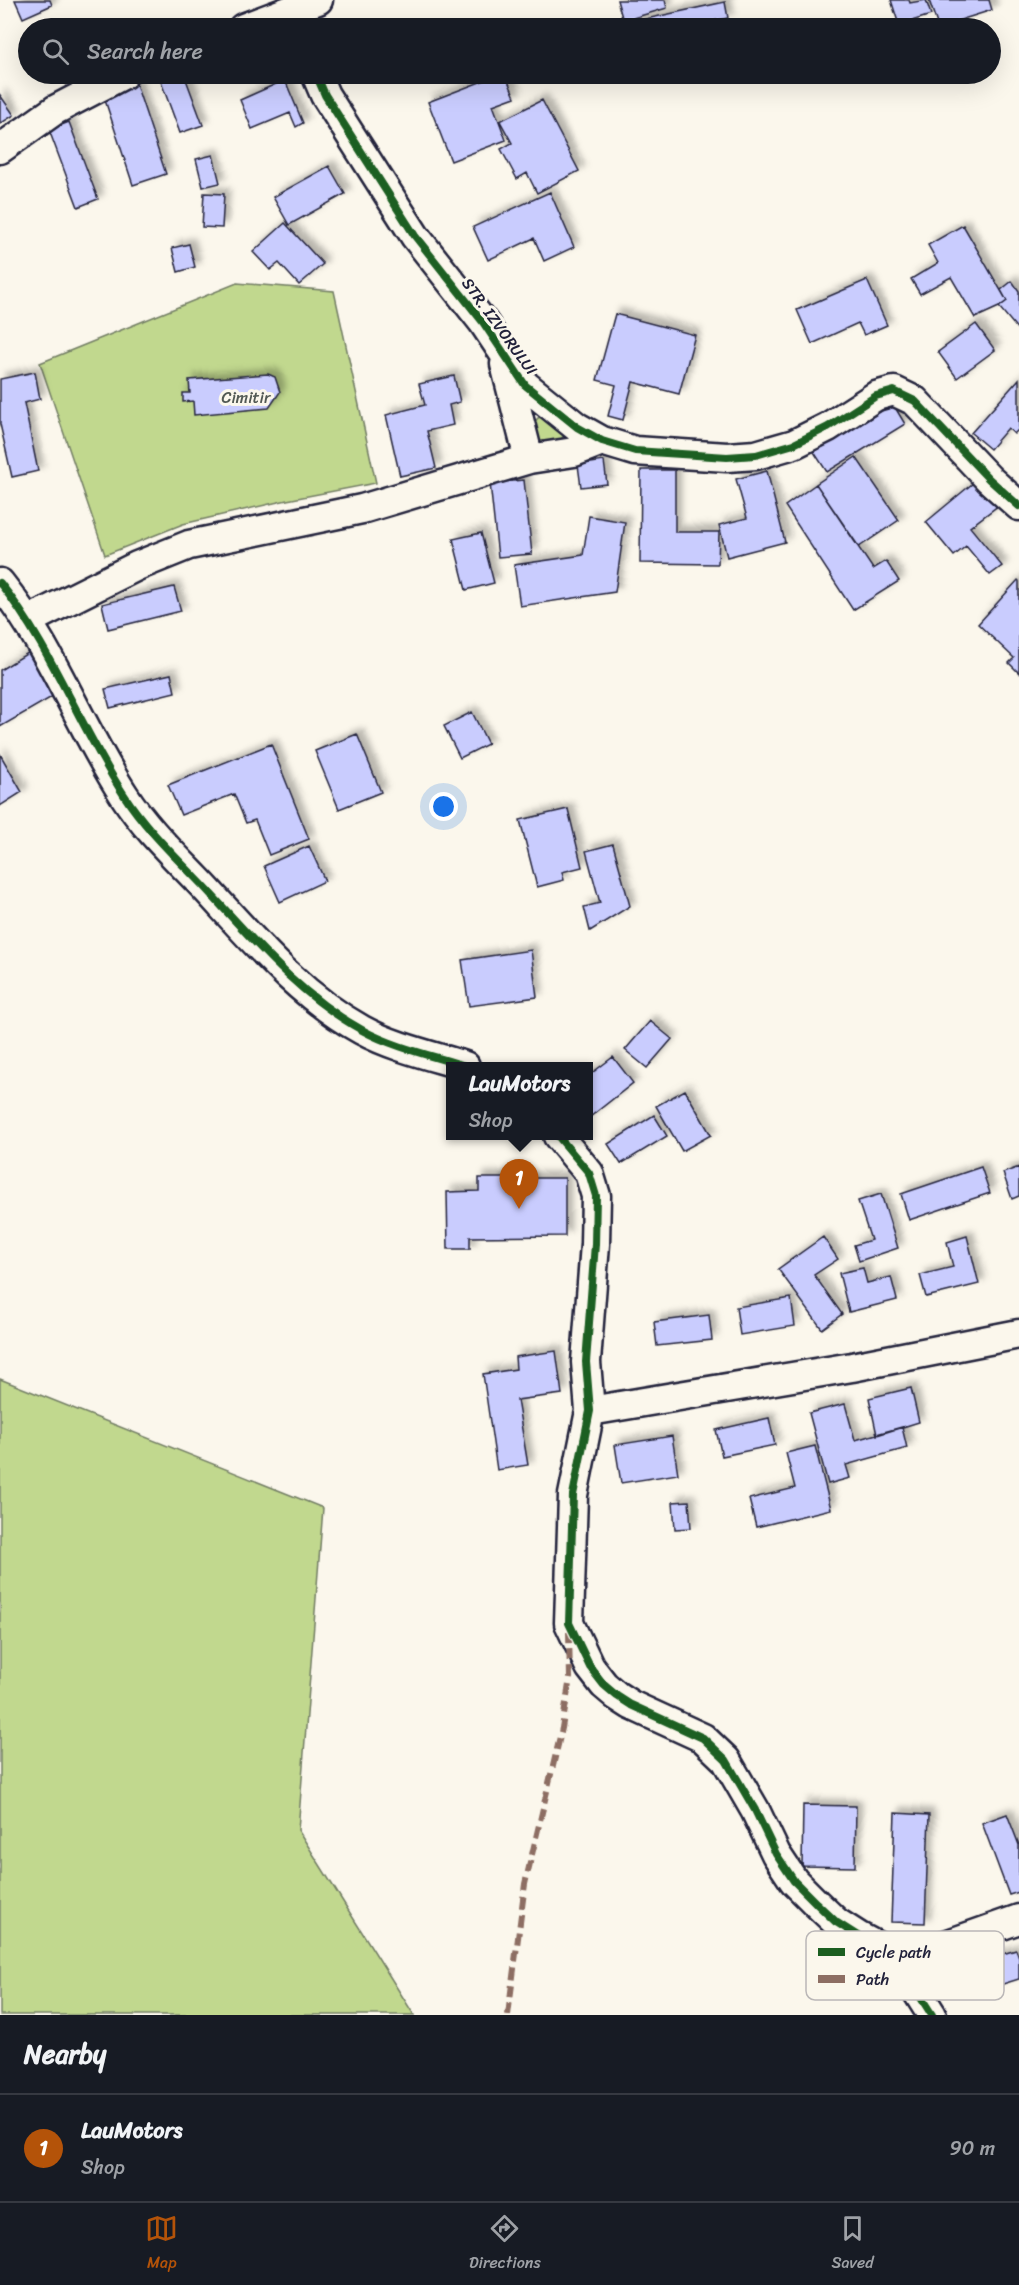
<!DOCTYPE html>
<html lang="en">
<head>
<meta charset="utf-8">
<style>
  :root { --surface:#171b24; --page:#20242c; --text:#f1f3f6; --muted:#9ea1a6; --line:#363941; --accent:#b45309 }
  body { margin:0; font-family:Sriracha,sans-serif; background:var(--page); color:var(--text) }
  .you { position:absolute; left:444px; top:807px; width:21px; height:21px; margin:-15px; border:4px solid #fff; border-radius:50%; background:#1a73e8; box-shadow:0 0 0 9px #1a73e833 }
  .badge { display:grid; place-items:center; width:39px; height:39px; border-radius:50%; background:var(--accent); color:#fff; font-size:20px; font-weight:700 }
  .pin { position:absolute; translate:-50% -50px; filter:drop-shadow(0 2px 3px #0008) }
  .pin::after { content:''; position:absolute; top:32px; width:21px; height:18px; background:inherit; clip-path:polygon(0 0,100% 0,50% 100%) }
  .popup { position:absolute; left:446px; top:1062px; width:147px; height:78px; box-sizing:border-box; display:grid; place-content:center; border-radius:0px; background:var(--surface); filter:drop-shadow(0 2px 4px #0005); font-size:20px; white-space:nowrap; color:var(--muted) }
  .popup b { font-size:22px; color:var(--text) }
  .popup::after { content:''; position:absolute; left:50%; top:100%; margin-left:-12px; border:12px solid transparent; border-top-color:var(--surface) }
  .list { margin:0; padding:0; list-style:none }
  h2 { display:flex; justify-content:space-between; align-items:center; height:78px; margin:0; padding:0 24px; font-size:26px }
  h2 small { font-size:20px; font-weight:400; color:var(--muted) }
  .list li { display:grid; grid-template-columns:39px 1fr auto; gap:18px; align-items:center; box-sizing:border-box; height:108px; padding:0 24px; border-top:2px solid var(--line) }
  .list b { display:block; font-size:22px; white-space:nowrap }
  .list p { margin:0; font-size:20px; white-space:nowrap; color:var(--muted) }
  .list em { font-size:20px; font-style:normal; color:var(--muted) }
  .icon { flex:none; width:33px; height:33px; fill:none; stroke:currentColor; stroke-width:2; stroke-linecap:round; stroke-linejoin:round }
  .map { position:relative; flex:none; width:1019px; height:2015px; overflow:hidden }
  .search { position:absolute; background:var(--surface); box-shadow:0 6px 24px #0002; left:18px; right:18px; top:18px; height:66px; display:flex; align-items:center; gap:15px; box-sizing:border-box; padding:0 21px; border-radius:33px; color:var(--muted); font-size:22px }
  .sheet { height:186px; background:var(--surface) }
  nav { display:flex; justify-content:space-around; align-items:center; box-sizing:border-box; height:84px; border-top:2px solid var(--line); background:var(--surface); font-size:16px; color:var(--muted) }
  nav a { display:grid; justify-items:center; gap:3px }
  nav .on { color:var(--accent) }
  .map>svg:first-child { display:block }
</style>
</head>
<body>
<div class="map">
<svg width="1019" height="2015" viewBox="0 0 1019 2015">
  <defs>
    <filter id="shadow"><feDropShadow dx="5.5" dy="-5.5" stdDeviation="3" flood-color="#0004"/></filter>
  </defs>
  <rect width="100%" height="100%" fill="#fbf7ec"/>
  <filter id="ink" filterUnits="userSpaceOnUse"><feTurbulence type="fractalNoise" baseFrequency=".0167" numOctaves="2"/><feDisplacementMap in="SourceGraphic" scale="12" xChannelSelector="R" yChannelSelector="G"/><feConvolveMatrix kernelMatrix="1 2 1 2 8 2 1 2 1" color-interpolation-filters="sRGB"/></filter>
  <g filter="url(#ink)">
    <path fill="#c1d88e" stroke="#727d64" stroke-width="1.5" d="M237,283L334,291L376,483L287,500L183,524L105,555L40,363Z
      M544,416L564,433L560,444L542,450L531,426L538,418Z
      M0,1379L323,1508L298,1830L414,2015H0Z"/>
    <path fill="#c9ccfe" stroke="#22223b" stroke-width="1.5" filter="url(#shadow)" d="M15,0H50L52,5L23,18Z
      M617,0H665L667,8L623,21Z
      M891,0H909L910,3L926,0L931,15L899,25Z
      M929,0H989L992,10L938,27Z
      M725,2L728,18L698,24L699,28H629L627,23Z
      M174,74H184L203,125L180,133L160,79Z
      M501,74H505L515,97L493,105L506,140L451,161L428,102Z
      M285,80L303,123L296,127L290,113L252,129L240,100Z
      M136,84L166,174L133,185L103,94Z
      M0,95L14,115L0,124Z
      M542,100L579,171L537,193L527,173L517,179L501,149L512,143L500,121Z
      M69,122L98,199L78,207L49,130Z
      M213,155L220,183L203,187L196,159Z
      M329,166L345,194L289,225L273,197Z
      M550,192L574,247L544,261L534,238L488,260L473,227Z
      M204,193L224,194L222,228L202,227Z
      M285,223L323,264L299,285L279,263L270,270L253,252Z
      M963,225L1007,301L999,307L975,318L951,277L920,294L911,279L938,263L928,245Z
      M189,244L195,267L178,272L172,248Z
      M867,280L887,325L864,335L858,323L812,344L797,310Z
      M1012,281L1019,291V331L999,307L1007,301L1001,290Z
      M615,314L695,335L679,394L633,382L623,420L608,416L616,385L597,380Z
      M976,324L995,350L957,378L938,352Z
      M35,372L40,399L24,403L38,471L12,477L0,424V379Z
      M268,374L275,377L280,392L269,408L194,415L193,401L183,402V393H190L189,380Z
      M454,376L460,402L449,405L453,425L427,431L436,468L400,476L386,415L425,405L419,384Z
      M1019,379V429L1014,434L1008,428L990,449L971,433Z
      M893,404L905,424L827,472L814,452Z
      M856,457L899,520L859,547L816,484Z
      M604,461L607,484L581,487L578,465Z
      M641,470H675V532H719L718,564L640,563Z
      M767,471L785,542L727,557L719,525L747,518L736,479Z
      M978,479L999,505L970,527L1002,566L990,575L966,546L954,556L926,522Z
      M524,480L532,554L498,557L490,483Z
      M816,484L873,569L886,561L899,581L853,610L785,506Z
      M589,516L625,522L615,592L520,606L514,565L583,555Z
      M481,533L494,583L466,590L453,539Z
      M1018,580L1019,581V673L1009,663L1014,658L978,624Z
      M174,587L181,611L108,629L102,604Z
      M31,651L57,694L0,727V670Z
      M171,674L175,692L110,708L105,689Z
      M472,712L488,744L460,758L444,726Z
      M357,734L381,792L339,809L315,751Z
      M271,744L309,839L269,855L255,820L246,823L234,794L181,815L168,785Z
      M0,754L22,792L0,806Z
      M568,809L582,867L562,872L564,880L537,887L520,820Z
      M613,844L630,906L590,931L584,907L600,903L586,851Z
      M309,846L325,881L280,902L264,866Z
      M531,950L537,997L469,1006L462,960Z
      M650,1021L672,1039L647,1068L625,1050Z
      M613,1057L633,1083L590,1117L588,1076Z
      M685,1090L711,1135L682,1151L656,1106Z
      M654,1115L667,1136L621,1164L608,1144Z
      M981,1167L990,1193L909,1220L901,1194Z
      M1019,1167V1196L1012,1199L1003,1173Z
      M479,1178H565V1236L470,1237V1249H448L447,1192L479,1191Z
      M881,1194L898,1248L859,1261L854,1245L871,1240L858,1201Z
      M967,1236L979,1284L926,1297L920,1275L953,1267L947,1242Z
      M823,1237L838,1259L814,1275L842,1314L822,1329L778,1269Z
      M863,1268L867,1283L891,1277L897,1300L849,1312L839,1273Z
      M791,1298L795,1326L740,1335L736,1307Z
      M709,1315L712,1340L657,1346L654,1322Z
      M556,1351L562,1394L517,1400L528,1465L497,1470L483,1374L516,1369L515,1357Z
      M911,1388L919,1422L877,1435L869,1398Z
      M845,1404L855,1440L902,1427L907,1448L846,1465L850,1478L828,1484L809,1413Z
      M769,1418L775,1445L722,1456L716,1430Z
      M672,1436L678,1474L621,1483L615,1445Z
      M815,1446L831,1509L756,1527L749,1499L795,1488L786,1453Z
      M689,1501L691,1528L675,1529L673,1502Z
      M803,1805L856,1806L855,1867L802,1866Z
      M895,1813L929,1815L925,1923L891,1922Z
      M1007,1814L1019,1845V1892L1009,1895L982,1823Z
      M1016,1950L1019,1958V1979L974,1993L966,1965Z"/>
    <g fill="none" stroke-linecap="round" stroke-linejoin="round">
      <g stroke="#22223b" stroke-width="33">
        <path id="minor" d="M243,28L318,0
          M316,74L325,95L415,236L483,322L525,385L577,427L602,441L635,451L727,457L756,455L794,444L828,427L876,396L894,391L915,401L989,479L1019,506
          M0,149L55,110L124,74
          M505,364L529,459
          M0,583C52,648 79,726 124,795C147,831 179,860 208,891C255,942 300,996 362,1030C393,1047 433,1056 465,1066
          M27,621L137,566L189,545L362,509L529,459L574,452L602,441
          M558,1136L589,1173L596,1196L595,1244L586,1362L590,1411L573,1495L569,1623L590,1667L604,1685L617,1696L631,1705L703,1738L726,1760L755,1810L776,1854L794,1881L816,1903L836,1922L858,1936L903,1960L913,1985L932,2015
          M590,1411L852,1367L1019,1334
          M903,1960L1019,1919"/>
      </g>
      <use href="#minor" stroke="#fbf7ec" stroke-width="28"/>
      <path stroke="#8d6e63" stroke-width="6" stroke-dasharray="12 6" stroke-linecap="butt" d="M508,2015L525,1884L562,1728L570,1678L569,1632"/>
      <g stroke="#fbf7ec" stroke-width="11">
        <path id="cycleway" d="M316,74L325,95L415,236L483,322L525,385L577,427L602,441L635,451L727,457L756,455L794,444L828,427L876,396L894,391L915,401L989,479L1019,506
          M0,583C52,648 79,726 124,795C147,831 179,860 208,891C255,942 300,996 362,1030C393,1047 433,1056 465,1066
          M558,1136L589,1173L596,1196L595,1244L586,1362L590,1411L573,1495L569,1623L590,1667L604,1685L617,1696L631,1705L703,1738L726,1760L755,1810L776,1854L794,1881L816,1903L836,1922L858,1936L903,1960L913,1985L932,2015"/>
      </g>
      <use href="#cycleway" stroke="#1b5e20" stroke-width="8"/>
    </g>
  </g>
  <g text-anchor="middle" stroke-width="6" stroke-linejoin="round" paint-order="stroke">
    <g font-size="16" fill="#22223b" stroke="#fbf7ec">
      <text transform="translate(500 326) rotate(54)" y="6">STR. IZVORULUI</text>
    </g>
    <g font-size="16" fill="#525954" stroke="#fbf7ec">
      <text x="246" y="403">Cimitir</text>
    </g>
  </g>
  <rect x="806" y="1931" width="198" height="69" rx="9" fill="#fbf7ec" stroke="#bab7b7" stroke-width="1.5"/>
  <rect x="818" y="1948" width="27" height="8" fill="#1b5e20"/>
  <rect x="818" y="1975" width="27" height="8" fill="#8d6e63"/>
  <g font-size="16" fill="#22223b">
    <text x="856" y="1958">Cycle path</text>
    <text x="856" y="1985">Path</text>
  </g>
</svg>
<div class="you"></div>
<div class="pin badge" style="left:519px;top:1209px">1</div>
<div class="popup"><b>LauMotors</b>Shop</div>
<div class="search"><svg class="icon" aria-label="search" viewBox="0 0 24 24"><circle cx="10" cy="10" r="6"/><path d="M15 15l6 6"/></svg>Search here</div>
</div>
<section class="sheet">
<h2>Nearby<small></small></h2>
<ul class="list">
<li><span class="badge">1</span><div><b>LauMotors</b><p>Shop</p></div><em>90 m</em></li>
</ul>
</section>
<nav>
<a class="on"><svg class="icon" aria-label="map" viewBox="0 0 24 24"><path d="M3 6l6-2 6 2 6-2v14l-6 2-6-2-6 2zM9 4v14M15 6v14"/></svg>Map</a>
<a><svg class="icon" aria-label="directions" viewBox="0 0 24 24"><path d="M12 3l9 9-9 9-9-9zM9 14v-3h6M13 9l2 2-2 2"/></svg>Directions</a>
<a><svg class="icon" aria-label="saved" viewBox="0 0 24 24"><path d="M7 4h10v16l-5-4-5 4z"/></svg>Saved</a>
</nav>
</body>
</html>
